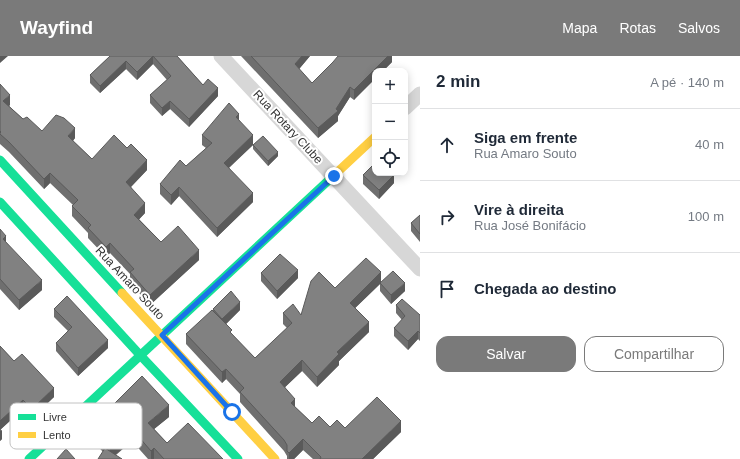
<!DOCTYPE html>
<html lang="pt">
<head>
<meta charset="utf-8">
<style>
  :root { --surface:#fff; --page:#f2f2f3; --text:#1f2937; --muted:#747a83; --line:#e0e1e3; --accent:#7a7a7a }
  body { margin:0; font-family:Arial,sans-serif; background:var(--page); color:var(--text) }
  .controls { position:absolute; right:12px; top:12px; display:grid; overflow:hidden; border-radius:8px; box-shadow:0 2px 10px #0003 }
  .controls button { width:36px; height:36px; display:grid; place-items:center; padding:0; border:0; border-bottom:1px solid var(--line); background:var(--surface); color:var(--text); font:20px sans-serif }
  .stop { position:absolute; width:12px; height:12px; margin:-9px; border:3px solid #1a73e8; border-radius:50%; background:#fff }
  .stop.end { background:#1a73e8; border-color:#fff; box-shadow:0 1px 4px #0008 }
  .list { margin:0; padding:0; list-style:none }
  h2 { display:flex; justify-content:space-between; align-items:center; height:52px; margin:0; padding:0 16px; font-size:17px }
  h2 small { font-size:13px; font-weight:400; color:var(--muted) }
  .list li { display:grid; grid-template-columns:26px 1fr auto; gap:12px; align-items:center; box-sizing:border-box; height:72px; padding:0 16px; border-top:1px solid var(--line) }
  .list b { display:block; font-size:15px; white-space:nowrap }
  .list p { margin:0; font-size:13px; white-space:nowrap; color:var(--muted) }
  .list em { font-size:13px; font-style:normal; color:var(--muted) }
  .actions { display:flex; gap:8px; padding:12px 16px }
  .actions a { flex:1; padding:9px 0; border:1px solid var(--accent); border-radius:12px; text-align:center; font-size:14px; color:var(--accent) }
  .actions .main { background:var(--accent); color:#fff }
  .icon { flex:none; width:22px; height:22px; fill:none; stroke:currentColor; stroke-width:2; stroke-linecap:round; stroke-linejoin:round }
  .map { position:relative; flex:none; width:420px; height:403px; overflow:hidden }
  header { display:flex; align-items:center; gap:24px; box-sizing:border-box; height:56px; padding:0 20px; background:var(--accent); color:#fff }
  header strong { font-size:19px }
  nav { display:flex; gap:22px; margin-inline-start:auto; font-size:14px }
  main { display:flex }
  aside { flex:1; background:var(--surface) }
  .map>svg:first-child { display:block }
</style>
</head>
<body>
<header>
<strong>Wayfind</strong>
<nav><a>Mapa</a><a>Rotas</a><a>Salvos</a></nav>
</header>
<main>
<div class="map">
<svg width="420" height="403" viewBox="0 0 420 403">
  <rect width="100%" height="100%" fill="#fff"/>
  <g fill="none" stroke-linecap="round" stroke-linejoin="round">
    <path stroke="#d7d7d7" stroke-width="15" d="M221,0L420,213
      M405,52L420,38"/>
    <path stroke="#16e098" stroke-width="9" d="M0,104L122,237
      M0,146L140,299L238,403
      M29,403L330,123"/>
    <path stroke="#ffcf43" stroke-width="9" d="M330,123L375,81
      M122,237L275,403"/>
  </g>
  <path fill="#6f6f6f" d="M110,0H177L203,29L218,40L189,71L170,53L162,60L150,47V39L167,24L153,8L137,24L126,13L100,37L90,27V19Z
    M241,0H310L299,13L312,27L392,0V6L383,15H375L354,44L350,41L338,60V65L318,82Z
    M0,28L10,49L9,50L23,63L42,75L75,82L73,85L92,103L147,114L131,131L145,157L139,163L161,186L199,204L150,249L130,227V218L110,197L106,201L88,182V177L72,160V150L73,149L50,127L44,133L9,96L0,88Z
    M239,64L253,89L278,100L268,110L253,93V89L229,112L253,146L217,181L179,140L171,149L160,138V128L186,110L206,92L202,89V79Z
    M363,119L394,127L379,143L363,128Z
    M420,159V186L411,175V167Z
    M0,173L6,186L42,234L19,254L0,233Z
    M261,217L298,222L277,243L261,225Z
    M381,226L405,235L391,248L380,235V228L355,252L369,276L339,305V309L317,331L302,315L285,331L295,351L312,367L330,371L401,376L373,403H313L303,394L294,403H287V400L284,395L240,346V338L226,323L222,327L186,288V278L213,255V253L240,254L226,268L232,279L255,302L287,272L283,268V257L301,259L335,232Z
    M396,249L420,259V285L418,283L408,294L394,280V272L402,264L396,257Z
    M54,253L108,292L78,320L56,295V287L68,275L54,261Z
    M0,290L14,305L54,341L32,362L23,353L1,373L2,383L0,385Z
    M169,361L154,373L167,387L223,403H148L132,385L116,399L103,396L91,383V371Z"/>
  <path fill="#5a5a5a" d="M0,0H8L0,7Z
    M153,0V8L137,24V16Z
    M302,0H310L295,18V8Z
    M387,0H392V6L383,15H375V23L354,44V34Z
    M126,5V13L100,37V30Z
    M350,31V41L338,60V65L318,82V72L336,53Z
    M218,32V40L189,71V63Z
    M10,39V49L3,55V45Z
    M170,45V53L162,60V52Z
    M239,58V68L236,61Z
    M75,72V82L68,90V80Z
    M253,79V89L224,116V107Z
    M278,96V100L268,110V105Z
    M147,104V114L126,136V126Z
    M50,117V127L44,133V123Z
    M394,119V127L379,143V134Z
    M179,131V140L171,149V139Z
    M253,137V146L217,181V172Z
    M145,147V157L134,169V159Z
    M6,180V190L3,183Z
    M110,187V197L106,201V191Z
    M199,194V204L150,249V239Z
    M298,214V222L277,243V235Z
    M381,216V227L350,257V247Z
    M42,224V234L19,254V244Z
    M405,227V235L391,248V239Z
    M240,246V254L222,272V263Z
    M369,266V276L339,305V309L317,331V321L337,296Z
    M418,275V283L408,294V285Z
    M108,284V292L78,320V312Z
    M302,304V315L280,336V326Z
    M226,313V323L222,327V316Z
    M54,332V341L32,362V353Z
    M295,343V353L291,347Z
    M23,344V353L0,374V365Z
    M169,349V361L148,378V367Z
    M401,365V376L373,403H362Z
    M132,373V385L110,403V392Z
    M2,374V383L0,385V375Z
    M303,383V394L294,403H289V397Z
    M154,392V403H151V395Z"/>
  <path fill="#818181" stroke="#5a5a5a" d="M110,0H177L203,29L208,23L218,32L189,63L170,45L162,52L150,39L171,20L153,0L137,16L126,5L100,30L90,19Z
    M251,0H302L295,8L312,27L333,6L338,0H388L354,34L350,31L336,53L338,55L318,72Z
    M0,28L10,39L3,45L23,63L27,61L42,75L56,59L64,62L75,72L68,80L92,103L114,79L127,92L131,88L147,104L126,126L145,147L134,159L161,186L178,170L199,194L150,239L130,216L134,213L110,187L106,191L88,172L91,169L72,150L78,144L50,117L44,123L9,86L0,78V77L1,76L0,75Z
    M229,47L239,58L236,61L253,79L224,107L253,137L217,172L179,131L171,139L160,128L180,104L186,110L212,87L202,79Z
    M263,80L278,96L268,105L253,89Z
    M375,107V117H393L394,119L379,134L363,119Z
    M420,159V178L411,167Z
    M0,173L6,180L3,183L42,224L19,244L0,223Z
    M280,198L298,214L277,235L261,217Z
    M366,202L381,216L350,247L369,266L337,296L339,298L317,321L302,304L280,326L295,343L291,347L312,367L319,360L330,371L337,364L345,372L377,341L401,365L362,403H320L321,401L303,383L289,397L287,395V389L284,384L240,336L244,332L226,313L222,316L186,278L212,254L232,274L230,276L255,302L292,267L283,257L293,248L301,259L311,225L319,216L335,232Z
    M393,215L405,227L391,239L380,227Z
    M231,235L240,246L222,263L213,253Z
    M67,240L108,284L78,312L56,287L72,271L54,253Z
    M402,243L420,259V277L418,275L408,285L394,272L405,260L396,249Z
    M0,290L14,305L22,298L54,332L32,353L23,344L0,365Z
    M142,320L169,349L148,367L167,387L188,367L223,403H164L154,392L151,395L132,373L110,392L91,371Z
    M105,392L122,403H98Z
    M66,393L75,403H57Z"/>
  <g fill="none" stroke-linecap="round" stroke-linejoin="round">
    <path stroke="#1a73e8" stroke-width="5" d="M232,356L162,279L334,120"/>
  </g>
  <g text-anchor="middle" stroke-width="4" stroke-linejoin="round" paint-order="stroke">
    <g font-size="12" fill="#333" stroke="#fff">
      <text transform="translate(288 71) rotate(47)" y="4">Rua Rotary Clube</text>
      <text transform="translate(130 227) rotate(47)" y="4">Rua Amaro Souto</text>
    </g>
  </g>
  <rect x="10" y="347" width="132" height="46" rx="6" fill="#fff" stroke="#c2c2c2" stroke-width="1"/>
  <rect x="18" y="358" width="18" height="6" fill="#16e098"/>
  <rect x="18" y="376" width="18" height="6" fill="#ffcf43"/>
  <g font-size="11" fill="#333">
    <text x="43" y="365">Livre</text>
    <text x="43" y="383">Lento</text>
  </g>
</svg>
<div class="controls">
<button>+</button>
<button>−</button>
<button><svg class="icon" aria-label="locate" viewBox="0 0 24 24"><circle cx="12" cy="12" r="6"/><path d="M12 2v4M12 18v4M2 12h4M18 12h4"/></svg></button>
</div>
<div class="stop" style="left:232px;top:356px"></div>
<div class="stop end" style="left:334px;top:120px"></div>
</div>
<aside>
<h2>2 min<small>A pé · 140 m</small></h2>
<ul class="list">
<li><svg class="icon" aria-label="ahead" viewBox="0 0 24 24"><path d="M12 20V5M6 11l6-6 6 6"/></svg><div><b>Siga em frente</b><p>Rua Amaro Souto</p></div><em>40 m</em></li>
<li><svg class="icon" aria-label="right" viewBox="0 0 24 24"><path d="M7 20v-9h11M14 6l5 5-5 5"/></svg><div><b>Vire à direita</b><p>Rua José Bonifácio</p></div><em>100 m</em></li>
<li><svg class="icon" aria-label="arrive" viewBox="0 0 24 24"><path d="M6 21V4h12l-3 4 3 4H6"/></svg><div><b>Chegada ao destino</b></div></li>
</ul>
<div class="actions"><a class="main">Salvar</a><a>Compartilhar</a></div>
</aside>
</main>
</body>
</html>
